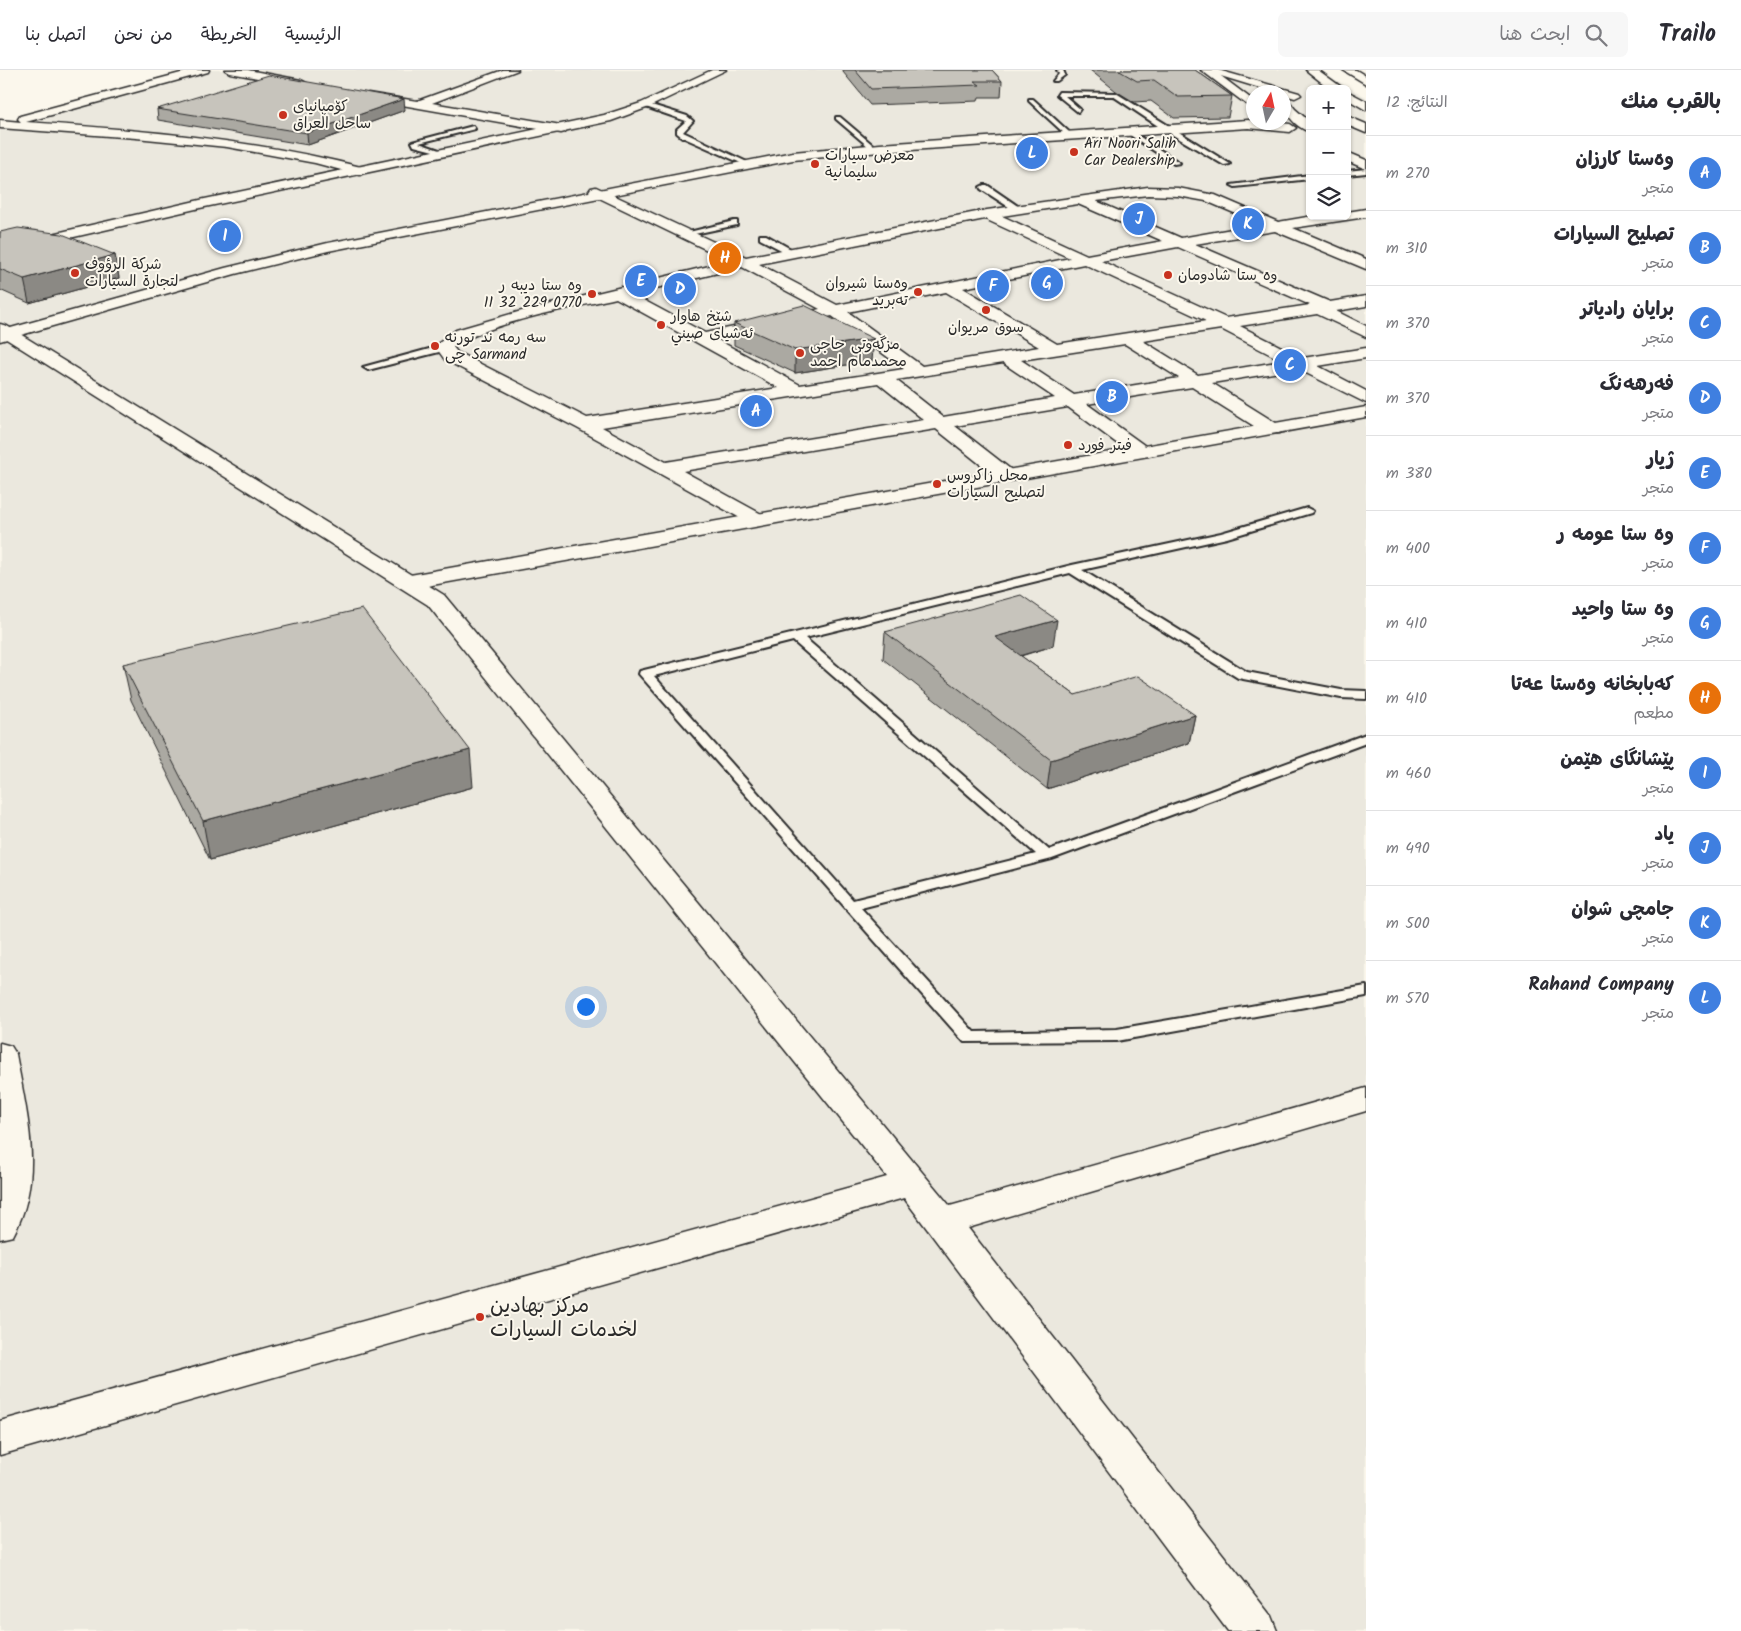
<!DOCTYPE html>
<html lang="ar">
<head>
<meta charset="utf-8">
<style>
  :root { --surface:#fff; --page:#f7f7f7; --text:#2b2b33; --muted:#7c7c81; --line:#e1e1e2; --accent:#d93025 }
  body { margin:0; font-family:Kalam,"Playpen Sans Arabic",sans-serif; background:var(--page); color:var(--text); direction:rtl }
  .controls { position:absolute; right:15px; top:15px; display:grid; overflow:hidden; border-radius:8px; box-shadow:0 1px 4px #0004 }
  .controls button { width:45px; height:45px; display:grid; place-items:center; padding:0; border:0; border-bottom:1px solid var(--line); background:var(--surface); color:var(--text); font:25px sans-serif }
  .compass { position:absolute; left:1246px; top:15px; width:45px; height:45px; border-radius:50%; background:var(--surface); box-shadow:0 1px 4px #0004; rotate:9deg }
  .you { position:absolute; left:585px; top:936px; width:18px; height:18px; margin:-12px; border:4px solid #fff; border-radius:50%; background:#1a73e8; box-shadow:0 0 0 8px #1a73e833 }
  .badge { display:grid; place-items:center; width:32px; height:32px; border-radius:50%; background:var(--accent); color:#fff; font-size:16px; font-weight:700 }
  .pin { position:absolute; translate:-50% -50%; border:2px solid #fff; box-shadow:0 1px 5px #0006 }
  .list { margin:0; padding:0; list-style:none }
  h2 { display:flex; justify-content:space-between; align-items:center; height:65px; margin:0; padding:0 20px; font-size:21px }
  h2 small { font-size:16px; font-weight:400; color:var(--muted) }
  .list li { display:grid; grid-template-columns:32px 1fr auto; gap:15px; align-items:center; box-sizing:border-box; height:75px; padding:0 20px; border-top:1px solid var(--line) }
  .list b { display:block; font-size:19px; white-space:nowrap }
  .list p { margin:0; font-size:16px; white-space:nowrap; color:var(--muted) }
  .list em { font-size:16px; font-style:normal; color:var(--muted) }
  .icon { flex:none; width:28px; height:28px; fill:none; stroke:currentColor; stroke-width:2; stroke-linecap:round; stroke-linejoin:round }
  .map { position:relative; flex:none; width:1366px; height:1561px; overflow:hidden; direction:ltr }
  header { display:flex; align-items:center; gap:30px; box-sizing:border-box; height:70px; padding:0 25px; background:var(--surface); border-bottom:1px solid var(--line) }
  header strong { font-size:24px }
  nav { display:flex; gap:28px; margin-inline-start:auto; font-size:18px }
  .search { width:350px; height:45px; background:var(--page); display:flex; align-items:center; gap:12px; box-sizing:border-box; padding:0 18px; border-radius:8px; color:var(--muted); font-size:19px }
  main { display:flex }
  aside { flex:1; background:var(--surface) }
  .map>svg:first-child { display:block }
</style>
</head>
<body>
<header>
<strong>Trailo</strong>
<div class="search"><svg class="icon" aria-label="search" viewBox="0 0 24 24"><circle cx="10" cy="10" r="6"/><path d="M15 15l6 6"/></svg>ابحث هنا</div>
<nav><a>الرئيسية</a><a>الخريطة</a><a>من نحن</a><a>اتصل بنا</a></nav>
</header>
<main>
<aside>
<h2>بالقرب منك<small>النتائج: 12</small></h2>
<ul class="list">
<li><span class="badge" style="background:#3f7fe0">A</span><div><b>وەستا کارزان</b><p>متجر</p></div><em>270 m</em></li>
<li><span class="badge" style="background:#3f7fe0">B</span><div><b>تصليح السيارات</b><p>متجر</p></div><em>310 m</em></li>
<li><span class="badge" style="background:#3f7fe0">C</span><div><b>برایان رادیاتر</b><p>متجر</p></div><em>370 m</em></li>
<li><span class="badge" style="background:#3f7fe0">D</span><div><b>فەرهەنگ</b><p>متجر</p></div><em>370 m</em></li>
<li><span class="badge" style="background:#3f7fe0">E</span><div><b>ژیار</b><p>متجر</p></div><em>380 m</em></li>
<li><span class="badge" style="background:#3f7fe0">F</span><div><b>وه ستا عومه ر</b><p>متجر</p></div><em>400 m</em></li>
<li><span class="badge" style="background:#3f7fe0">G</span><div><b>وه ستا واحید</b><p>متجر</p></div><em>410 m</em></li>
<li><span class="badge" style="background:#e8710a">H</span><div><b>کەبابخانە وەستا عەتا</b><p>مطعم</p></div><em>410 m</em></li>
<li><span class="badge" style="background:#3f7fe0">I</span><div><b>پێشانگای هێمن</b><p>متجر</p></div><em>460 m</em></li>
<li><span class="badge" style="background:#3f7fe0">J</span><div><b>ياد</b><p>متجر</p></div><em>490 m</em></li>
<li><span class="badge" style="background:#3f7fe0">K</span><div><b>جامچی شوان</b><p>متجر</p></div><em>500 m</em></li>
<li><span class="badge" style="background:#3f7fe0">L</span><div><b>Rahand Company</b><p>متجر</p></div><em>570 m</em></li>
</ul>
</aside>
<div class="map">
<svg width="1366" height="1561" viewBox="0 0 1366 1561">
  <rect width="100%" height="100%" fill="#fbf7ec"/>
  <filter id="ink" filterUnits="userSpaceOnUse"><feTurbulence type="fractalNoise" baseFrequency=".02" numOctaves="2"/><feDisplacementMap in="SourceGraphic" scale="10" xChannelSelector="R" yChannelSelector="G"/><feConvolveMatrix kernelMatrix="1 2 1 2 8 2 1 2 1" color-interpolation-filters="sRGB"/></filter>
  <g filter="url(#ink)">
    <path fill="#ebe8de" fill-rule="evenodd" d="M192,0H1318L1366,27V1561H0V54ZM1310,19H1347V146H1310ZM1254,22H1284V52H1254Z"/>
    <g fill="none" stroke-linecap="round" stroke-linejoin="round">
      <g stroke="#2b2b2b" stroke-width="4">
        <path id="service" d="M1057,0H1063L1065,5L1057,11H1053L1059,4Z
          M1059,22L1116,23L1230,94L1224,95L1161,58L1113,26H1065L1080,39L1078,42L1057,25Z
          M1029,29H1033L1069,62V64H1065L1029,31Z
          M645,33L687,46L693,51L683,62L747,92L741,93L682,67L677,63V59L686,51L643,36Z
          M836,47H840L873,75V77H869L836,49Z
          M473,56L475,59L419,73L445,82V84L414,76L412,72Z
          M1129,60L1131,61L1180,93L1174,94L1127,63Z
          M1366,99V103L1347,105V101Z
          M1310,105V109L1235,117L1231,115Z
          M984,115H987L1022,139L1015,141L981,119L980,117Z
          M734,151H737V155L685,166L681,164Z
          M760,165H766L796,182L789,184L760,169Z
          M444,275L449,278L447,280L368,300L363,297Z
          M1307,438L1313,441L1311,443L1227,468L1082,500L1247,602L1341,620L1366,621V629L1341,628L1238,608L1070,503L805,568L1049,780L1366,664V673L1052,789L861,838L974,962L1117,959L1366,916V926L1117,971L964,972L639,604L640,601L1072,495L1221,463ZM793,571L1036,784L853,830L654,606Z"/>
      </g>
      <g stroke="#2b2b2b" stroke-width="3">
        <path id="minor" d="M192,0H209L208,2L26,52C140,60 253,69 365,98L367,101L360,105L315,93L227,77L136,68L0,58V50L21,52L18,49L20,46Z
          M225,0H248L301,10L307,13L301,16L230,3Z
          M503,0H518L432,33L561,55L565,56L567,59L565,62L561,63L368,29L362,26L368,23L417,31Z
          M596,117L746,187L987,140L1148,117L1178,118L1215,125L1278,152L1313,146H1347V142L1366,139V147L1293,158L1366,189V199L1275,161L1195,174L1330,232L1366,226V236L1336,241L1366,256V267L1317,244L1240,256L1303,288L1366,278V288L1318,296L1366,321V333L1298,299L1212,313L1279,355L1281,359L1279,363H1265L1192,317L1087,334L1148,378L1151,382L1148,386H1134L1068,337L955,356L1014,402L1017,406L1014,410H1000L936,359L683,401L765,446L768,450L765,454L758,456L751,454L577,358L445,290L435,276L456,260L518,242L730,191L591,124L589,121L591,118ZM1148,125L1178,126L1206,131L1260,154L1181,168L1096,131ZM1078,134L1163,171L1087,185L1002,146ZM985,149L1070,188L837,235L759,194ZM1178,177L1310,235L1226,248L1101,191ZM1084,194L1206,251L1057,274L963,218ZM742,197L820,239L705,263L632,224ZM946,222L1039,277L922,296L848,242ZM616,228L779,318L587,348L457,282L453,277C493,251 568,239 616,228ZM832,246L904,299L800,315L718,270ZM1221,259L1283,291L1198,305L1143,271ZM1125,274L1179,308L1074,325L1021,290ZM1003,293L1055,328L943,347L896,310ZM878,313L924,350L666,392L602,357Z
          M0,254L7,256L444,525L950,1136L1366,1018V1041L968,1158L1271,1546L1277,1561H1228L904,1128L0,1385V1351L887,1107L428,535L0,265Z
          M0,973L11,976L16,984C27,1046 45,1107 13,1166L0,1169Z"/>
      </g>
      <g stroke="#2b2b2b" stroke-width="3">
        <path id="tertiary" d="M712,0H726L649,37L611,51L200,138L0,184V176L200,130L604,45L641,33Z
          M1201,0H1213L1254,31V40Z
          M1284,29L1288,30L1295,39L1310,52V62C1296,58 1282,42 1284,29Z
          M1248,50L1290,54L1296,58L1290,62L1248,58L880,82L793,90L328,181L235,204L0,271V261L225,198L328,173L793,82L880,74Z
          M1347,82L1366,90V99L1347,91Z
          M1366,337V347L410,519L402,517L399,512L402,507L410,505Z"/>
      </g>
      <g stroke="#2b2b2b" stroke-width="3">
        <path id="trunk" d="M1201,0H1218L1299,23L1301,25L1295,28L1284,25V22H1273Z
          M1306,0H1318L1344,19H1330Z
          M1343,0H1356L1366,6V14Z
          M1347,21L1366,31V40L1347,29Z
          M1310,46V54L1303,57L1297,53Z
          M1347,46L1366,54V63L1347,55Z"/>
      </g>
      <use href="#service" fill="#fbf7ec" fill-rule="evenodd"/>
      <use href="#minor" fill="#fbf7ec" fill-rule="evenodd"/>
      <use href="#tertiary" fill="#fbf7ec" fill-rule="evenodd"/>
      <use href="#trunk" fill="#fbf7ec" fill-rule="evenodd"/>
    </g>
    <path fill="#aba9a2" stroke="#2b2b2b" d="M843,0H992L1002,11L1001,27H979L978,31L870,35L843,2Z
      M1090,0H1195L1232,26L1228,47L1174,48L1151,31L1134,32L1116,21Z
      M157,39L405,40L308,75L158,50Z
      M0,162L115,185L119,208L29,233L0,220Z
      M734,253L872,291L795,303L734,275Z
      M885,562L1053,576L1021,586L1075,625L1195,645L1189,673L1047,719L883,589Z
      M123,594L473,717L210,790L131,630Z"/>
    <path fill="#8b8984" stroke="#2b2b2b" d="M404,29L405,40L308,75L307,63Z
      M115,185L119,208L29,233L24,209Z
      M874,269L872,291L795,303V280Z
      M1057,550L1053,576L992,594L995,567Z
      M1195,645L1189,673L1047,719L1051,690Z
      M470,680L473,717L210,790L203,751Z"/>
    <path fill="#c7c4bc" stroke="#2b2b2b" d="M855,0H992L1002,11H974L980,15L871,19Z
      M1118,0H1195L1232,26L1178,27L1154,10L1137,11Z
      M269,5L404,29L307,63L157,39Z
      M18,158L62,164L115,185L24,209L0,199V162Z
      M804,235L874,269L795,280L734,253Z
      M1021,525L1057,550L995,567L1075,625L1138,606L1195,645L1051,690L885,562Z
      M362,539L470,680L203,751L123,594Z"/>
  </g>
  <g fill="#c8321e" stroke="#fbf7ec" stroke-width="2">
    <circle cx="283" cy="45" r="5"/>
    <circle cx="1074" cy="82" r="5"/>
    <circle cx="815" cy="94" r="5"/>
    <circle cx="75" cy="203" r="5"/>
    <circle cx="1168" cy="205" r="5"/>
    <circle cx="918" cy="222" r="5"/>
    <circle cx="592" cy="224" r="5"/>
    <circle cx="986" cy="240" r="5"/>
    <circle cx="661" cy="255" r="5"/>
    <circle cx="435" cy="276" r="5"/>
    <circle cx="800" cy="283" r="5"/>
    <circle cx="1068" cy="375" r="5"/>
    <circle cx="937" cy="414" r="5"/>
    <circle cx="480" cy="1247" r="5"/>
  </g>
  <g text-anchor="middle" stroke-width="4" stroke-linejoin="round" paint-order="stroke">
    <g font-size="15" fill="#2b2b2b" stroke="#fbf7ec" text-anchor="start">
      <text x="293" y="41">کۆمپانیای<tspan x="293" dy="17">ساحل العراق</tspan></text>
      <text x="1084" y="78">Ari Noori Salih<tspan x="1084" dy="17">Car Dealership</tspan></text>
      <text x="825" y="90">معرض سيارات<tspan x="825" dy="17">سليمانية</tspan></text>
      <text x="85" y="199">شركة الرؤوف<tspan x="85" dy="17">لتجارة السيارات</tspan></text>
      <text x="1178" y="210">وه ستا شادومان</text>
      <text x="908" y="218" text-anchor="end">وەستا شیروان<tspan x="908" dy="17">تەبرید</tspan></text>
      <text x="582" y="220" text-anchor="end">وه ستا دیبه ر<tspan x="582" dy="17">11 32 229 0770</tspan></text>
      <text x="671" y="251">شێخ هاوار<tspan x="671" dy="17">ئەشیای صيني</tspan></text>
      <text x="986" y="262" text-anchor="middle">سوق مریوان</text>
      <text x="445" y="272">سه رمه ند تورنه<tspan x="445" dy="17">چی Sarmand</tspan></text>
      <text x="810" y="279">مزگەوتی حاجی<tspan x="810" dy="17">محمدمام احمد</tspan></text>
      <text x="1078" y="380">فيتر فورد</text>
      <text x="947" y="410">محل زاكروس<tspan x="947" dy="17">لتصليح السيارات</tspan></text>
    </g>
    <g font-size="21" fill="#2b2b2b" stroke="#fbf7ec" text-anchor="start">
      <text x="490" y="1242">مركز بهادين<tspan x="490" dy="24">لخدمات السيارات</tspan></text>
    </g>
  </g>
</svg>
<div class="controls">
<button>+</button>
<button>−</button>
<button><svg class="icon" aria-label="layers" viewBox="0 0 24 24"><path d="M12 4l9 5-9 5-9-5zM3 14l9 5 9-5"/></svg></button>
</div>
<svg class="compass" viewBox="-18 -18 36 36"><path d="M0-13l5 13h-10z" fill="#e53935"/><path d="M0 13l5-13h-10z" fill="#7c7c81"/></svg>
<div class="you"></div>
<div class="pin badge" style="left:756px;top:341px;background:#3f7fe0">A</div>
<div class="pin badge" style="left:1112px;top:327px;background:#3f7fe0">B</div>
<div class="pin badge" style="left:1290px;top:295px;background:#3f7fe0">C</div>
<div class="pin badge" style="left:680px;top:219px;background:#3f7fe0">D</div>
<div class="pin badge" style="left:641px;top:211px;background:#3f7fe0">E</div>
<div class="pin badge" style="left:993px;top:216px;background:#3f7fe0">F</div>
<div class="pin badge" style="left:1047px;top:213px;background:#3f7fe0">G</div>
<div class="pin badge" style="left:725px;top:188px;background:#e8710a">H</div>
<div class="pin badge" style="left:225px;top:166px;background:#3f7fe0">I</div>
<div class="pin badge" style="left:1139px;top:149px;background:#3f7fe0">J</div>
<div class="pin badge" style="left:1248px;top:154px;background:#3f7fe0">K</div>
<div class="pin badge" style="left:1032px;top:83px;background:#3f7fe0">L</div>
</div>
</main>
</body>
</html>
